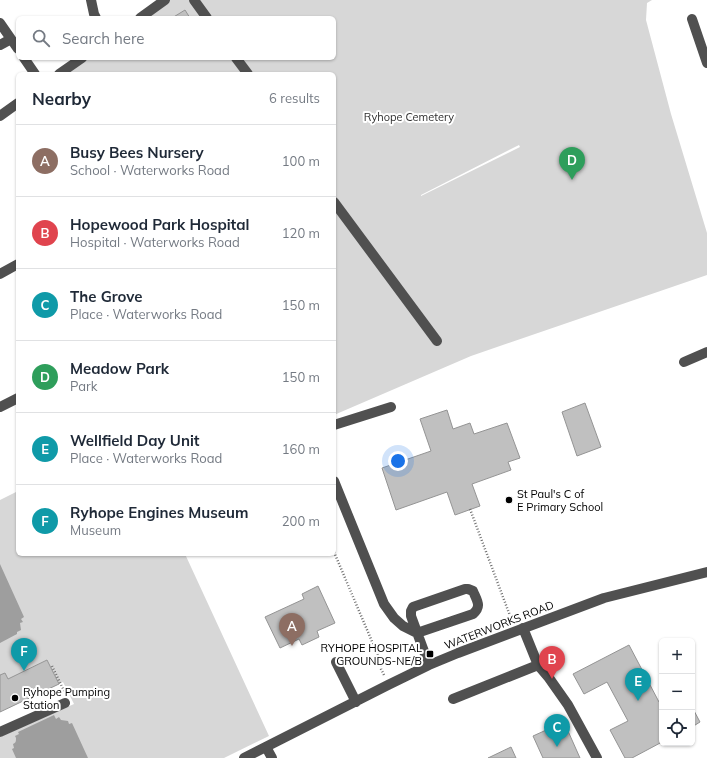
<!DOCTYPE html>
<html lang="en">
<head>
<meta charset="utf-8">
<style>
  :root { --surface:#fff; --page:#f2f2f3; --text:#1f2937; --muted:#747a83; --line:#e0e1e3; --accent:#000 }
  body { margin:0; font-family:Mulish,sans-serif; background:var(--page); color:var(--text) }
  .controls { position:absolute; right:12px; bottom:12px; display:grid; overflow:hidden; border-radius:6px; box-shadow:0 1px 3px #0004 }
  .controls button { width:36px; height:36px; display:grid; place-items:center; padding:0; border:0; border-bottom:1px solid var(--line); background:var(--surface); color:var(--text); font:20px sans-serif }
  .you { position:absolute; left:398px; top:461px; width:14px; height:14px; margin:-10px; border:3px solid #fff; border-radius:50%; background:#1a73e8; box-shadow:0 0 0 6px #1a73e833 }
  .badge { display:grid; place-items:center; width:26px; height:26px; border-radius:50%; background:var(--accent); color:#fff; font-size:13px; font-weight:700 }
  .pin { position:absolute; translate:-50% -33px; filter:drop-shadow(0 1px 2px #0008) }
  .pin::after { content:''; position:absolute; top:21px; width:14px; height:12px; background:inherit; clip-path:polygon(0 0,100% 0,50% 100%) }
  .list { margin:0; padding:0; list-style:none }
  h2 { display:flex; justify-content:space-between; align-items:center; height:52px; margin:0; padding:0 16px; font-size:17px }
  h2 small { font-size:13px; font-weight:400; color:var(--muted) }
  .list li { display:grid; grid-template-columns:26px 1fr auto; gap:12px; align-items:center; box-sizing:border-box; height:72px; padding:0 16px; border-top:1px solid var(--line) }
  .list b { display:block; font-size:15px; white-space:nowrap }
  .list p { margin:0; font-size:13px; white-space:nowrap; color:var(--muted) }
  .list em { font-size:13px; font-style:normal; color:var(--muted) }
  .icon { flex:none; width:22px; height:22px; fill:none; stroke:currentColor; stroke-width:2; stroke-linecap:round; stroke-linejoin:round }
  .map { position:relative; flex:none; width:707px; height:758px; overflow:hidden }
  .search { position:absolute; background:var(--surface); box-shadow:0 1px 3px #0004; left:16px; top:16px; width:320px; height:44px; display:flex; align-items:center; gap:10px; box-sizing:border-box; padding:0 14px; border-radius:6px; color:var(--muted); font-size:15px }
  .panel { position:absolute; background:var(--surface); box-shadow:0 1px 3px #0004; left:16px; top:72px; width:320px; height:484px; border-radius:6px }
  .map>svg:first-child { display:block }
</style>
</head>
<body>
<div class="map">
<svg width="707" height="758" viewBox="0 0 707 758">
  <rect width="100%" height="100%" fill="#fff"/>
  <path fill="#d7d7d7" fill-rule="evenodd" d="M165,0H652L647,3L646,20L671,114L707,233V275L471,356L334,415V74H59L82,58H334V18H139ZM519,145L520,147L421,196V195Z
    M18,491V554H185L269,736L224,758H0V737L74,704L63,682L59,684L47,660L8,679L5,673L0,675V500Z"/>
  <path fill="#9e9e9e" d="M0,564L24,617L21,619L23,622L20,623L21,630L17,632V634L0,643Z
    M54,715L56,719L59,717L61,720L68,721L69,724L72,723L88,758H16L12,749L14,748L13,744C16,743 16,741 16,738L15,736L19,734L18,732Z"/>
  <path fill="#c0c0c0" stroke="#949494" d="M185,10L190,18H172Z
    M585,403L601,447L577,456L562,412Z
    M447,410L453,429L470,423L474,434L507,423L520,458L508,462L511,470L472,484L480,506L455,515L447,492L396,510L382,468L431,451L420,419Z
    M318,586L335,623L317,631L319,637L302,645L299,639L280,648L265,617L304,599L302,594Z
    M629,645L659,702L662,700V742L632,758H625L610,730L628,721L607,682L584,694L573,674Z
    M47,660L59,684L0,712V675L5,673L8,679Z
    M692,707L700,722L692,727Z
    M564,722L580,758H543L533,736Z
    M511,747L516,758H488Z"/>
  <g fill="none" stroke-linecap="round" stroke-linejoin="round">
    <path stroke="#727272" stroke-width="2.5" stroke-dasharray="1 2" stroke-linecap="butt" d="M470,509L512,621
      M334,552L379,658L381,669L384,675
      M52,666L64,691"/>
    <path stroke="#505050" stroke-width="10" d="M91,0L94,14L96,18
      M194,0L207,18
      M140,18L165,0
      M692,19L707,63
      M0,23L18,49
      M0,45L11,39
      M24,58L35,74
      M236,58L248,74
      M59,74L82,58
      M0,116L18,103
      M334,202L437,341
      M0,274L18,264
      M684,362L707,352
      M0,407L18,398
      M334,425L391,407
      M334,481L384,604L394,618L403,626L417,633L473,614C482,606 477,601 473,591L468,589H465L413,607L411,611V616L429,665
      M523,628L538,665L549,678L568,705L597,758
      M336,662L356,702
      M453,699L538,665
      M0,732L65,703
      M266,747L272,758
      M244,758L388,685L429,665L458,653L604,598L707,572"/>
  </g>
  <g fill="#000" stroke="#fff" stroke-width="1.5">
    <circle cx="509" cy="500" r="4"/>
    <rect x="426" y="650" width="8" height="8" rx="2"/>
    <circle cx="15" cy="698" r="4"/>
  </g>
  <g text-anchor="middle" stroke-width="4" stroke-linejoin="round" paint-order="stroke">
    <g font-size="11" fill="#2e2e2e" stroke="#fff">
      <text x="409" y="121">Ryhope Cemetery</text>
    </g>
    <g font-size="11" fill="#000" stroke="#fff" text-anchor="start">
      <text x="517" y="498">St Paul's C of<tspan x="517" dy="13">E Primary School</tspan></text>
      <text x="422" y="652" text-anchor="end">RYHOPE HOSPITAL<tspan x="422" dy="13">GROUNDS-NE/B</tspan></text>
      <text x="23" y="696">Ryhope Pumping<tspan x="23" dy="13">Station</tspan></text>
    </g>
    <g font-size="11" fill="#000" stroke="#fff">
      <text transform="translate(499 625) rotate(-21)" y="4">WATERWORKS ROAD</text>
    </g>
  </g>
</svg>
<div class="controls">
<button>+</button>
<button>−</button>
<button><svg class="icon" aria-label="locate" viewBox="0 0 24 24"><circle cx="12" cy="12" r="6"/><path d="M12 2v4M12 18v4M2 12h4M18 12h4"/></svg></button>
</div>
<div class="you"></div>
<div class="pin badge" style="left:292px;top:646px;background:#8d6e63">A</div>
<div class="pin badge" style="left:552px;top:679px;background:#e0444e">B</div>
<div class="pin badge" style="left:557px;top:747px;background:#0f9aa8">C</div>
<div class="pin badge" style="left:572px;top:180px;background:#2e9e5b">D</div>
<div class="pin badge" style="left:638px;top:701px;background:#0f9aa8">E</div>
<div class="pin badge" style="left:24px;top:671px;background:#0f9aa8">F</div>
<div class="search"><svg class="icon" aria-label="search" viewBox="0 0 24 24"><circle cx="10" cy="10" r="6"/><path d="M15 15l6 6"/></svg>Search here</div>
<section class="panel">
<h2>Nearby<small>6 results</small></h2>
<ul class="list">
<li><span class="badge" style="background:#8d6e63">A</span><div><b>Busy Bees Nursery</b><p>School · Waterworks Road</p></div><em>100 m</em></li>
<li><span class="badge" style="background:#e0444e">B</span><div><b>Hopewood Park Hospital</b><p>Hospital · Waterworks Road</p></div><em>120 m</em></li>
<li><span class="badge" style="background:#0f9aa8">C</span><div><b>The Grove</b><p>Place · Waterworks Road</p></div><em>150 m</em></li>
<li><span class="badge" style="background:#2e9e5b">D</span><div><b>Meadow Park</b><p>Park</p></div><em>150 m</em></li>
<li><span class="badge" style="background:#0f9aa8">E</span><div><b>Wellfield Day Unit</b><p>Place · Waterworks Road</p></div><em>160 m</em></li>
<li><span class="badge" style="background:#0f9aa8">F</span><div><b>Ryhope Engines Museum</b><p>Museum</p></div><em>200 m</em></li>
</ul>
</section>
</div>
</body>
</html>
